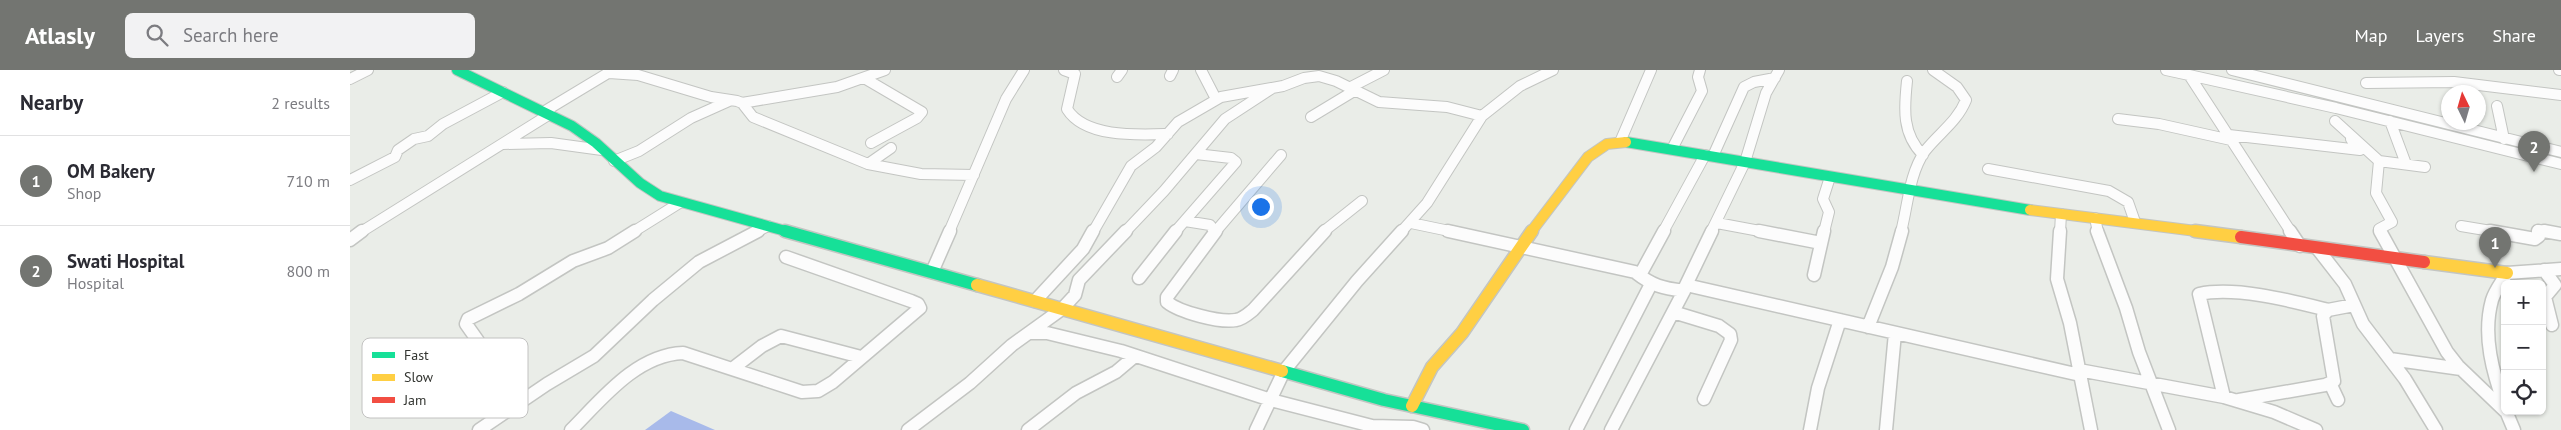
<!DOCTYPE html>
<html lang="en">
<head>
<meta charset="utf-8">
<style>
  :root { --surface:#fff; --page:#f2f2f3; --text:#2b2b33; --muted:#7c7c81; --line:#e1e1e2; --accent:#737571 }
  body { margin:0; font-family:"PT Sans",sans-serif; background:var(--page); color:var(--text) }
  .controls { position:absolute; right:15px; bottom:15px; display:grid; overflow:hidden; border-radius:8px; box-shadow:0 1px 4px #0004 }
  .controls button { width:45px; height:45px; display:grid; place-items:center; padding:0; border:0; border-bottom:1px solid var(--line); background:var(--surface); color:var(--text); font:25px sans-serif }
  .compass { position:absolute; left:2091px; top:15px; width:45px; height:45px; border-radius:50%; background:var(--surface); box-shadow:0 1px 4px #0004; rotate:355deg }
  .you { position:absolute; left:910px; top:136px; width:18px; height:18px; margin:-12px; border:4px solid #fff; border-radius:50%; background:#1a73e8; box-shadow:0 0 0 8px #1a73e833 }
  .badge { display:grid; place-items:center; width:32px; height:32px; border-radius:50%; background:var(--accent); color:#fff; font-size:16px; font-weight:700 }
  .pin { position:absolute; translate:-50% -41px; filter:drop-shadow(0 1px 2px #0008) }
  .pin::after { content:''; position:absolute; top:26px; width:18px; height:15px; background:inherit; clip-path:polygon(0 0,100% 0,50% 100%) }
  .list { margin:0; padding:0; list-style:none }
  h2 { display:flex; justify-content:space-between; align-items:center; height:65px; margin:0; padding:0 20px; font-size:21px }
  h2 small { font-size:16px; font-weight:400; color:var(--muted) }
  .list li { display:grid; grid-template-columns:32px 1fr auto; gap:15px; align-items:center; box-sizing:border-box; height:90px; padding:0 20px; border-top:1px solid var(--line) }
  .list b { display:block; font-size:19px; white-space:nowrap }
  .list p { margin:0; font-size:16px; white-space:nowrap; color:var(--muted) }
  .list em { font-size:16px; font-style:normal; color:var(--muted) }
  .icon { flex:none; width:28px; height:28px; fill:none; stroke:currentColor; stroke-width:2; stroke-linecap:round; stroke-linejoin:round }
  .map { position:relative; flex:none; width:2211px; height:360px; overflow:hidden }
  header { display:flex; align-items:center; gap:30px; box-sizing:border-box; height:70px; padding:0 25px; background:var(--accent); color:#fff }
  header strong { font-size:24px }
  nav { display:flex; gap:28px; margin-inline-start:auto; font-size:18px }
  .search { width:350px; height:45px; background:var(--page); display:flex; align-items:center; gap:12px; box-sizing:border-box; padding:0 18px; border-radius:8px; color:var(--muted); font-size:19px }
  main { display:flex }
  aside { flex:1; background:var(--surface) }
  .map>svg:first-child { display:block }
</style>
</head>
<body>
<header>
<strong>Atlasly</strong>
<div class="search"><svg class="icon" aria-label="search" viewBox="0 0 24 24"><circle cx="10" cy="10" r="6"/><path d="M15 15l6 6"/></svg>Search here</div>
<nav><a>Map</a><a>Layers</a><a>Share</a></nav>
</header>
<main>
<aside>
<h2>Nearby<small>2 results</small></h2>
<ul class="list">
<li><span class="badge">1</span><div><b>OM Bakery</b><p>Shop</p></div><em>710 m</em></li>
<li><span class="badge">2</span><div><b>Swati Hospital</b><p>Hospital</p></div><em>800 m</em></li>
</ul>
</aside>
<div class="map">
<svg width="2211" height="360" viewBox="0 0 2211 360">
  <rect width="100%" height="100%" fill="#eaede8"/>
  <path fill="#a8baea" d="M321,341L365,360H295Z"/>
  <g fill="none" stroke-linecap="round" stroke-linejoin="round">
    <g stroke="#c3c5c2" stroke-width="12">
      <path id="street-far1" d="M714,0L725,4L717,39C735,68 788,65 818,64
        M851,0L866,29
        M1816,0L1839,5L1941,162
        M1882,0L2211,82
        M2209,0H2211
        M259,3L288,5L361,27L387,31L392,33L403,47L518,94L571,104L624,105
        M1839,5L1986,38L2211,94
        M820,6L823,0
        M767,7L772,0
        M514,8L572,42L567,48L521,73
        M0,9L18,0
        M1557,11C1554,39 1552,64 1573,85
        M2016,13L2104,12L2211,25
        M999,18L1034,0
        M392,33L487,17L535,0
        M2147,36L2154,69
        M195,41L263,0
        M961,47L1004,21
        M1768,49L1809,54L1881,70
        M1985,51L2029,91L2026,123L2042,152L2029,159L2031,162
        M2040,51L2056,94
        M1879,65L2010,80L2001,69
        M1270,72L1301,0
        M153,74L201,73L252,80
        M1322,79L1352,21L1348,7L1350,0
        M1363,86L1394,17L1404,12L1425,8
        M264,91L289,81L341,48L379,31
        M2029,91L2075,97
        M518,94L541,78
        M1638,99L1759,121L1778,132L1785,152
        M0,110L45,87L48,80L64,69L78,66L93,54L153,22
        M1745,148L1748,162
        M835,151L860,155L865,162
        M1061,153L1104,162
        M1367,153L1415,162
        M2111,156L2147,162
        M866,161L931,85
        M11,162L200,44
        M283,162L331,132
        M406,162L418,156
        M599,162L656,29L674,0
        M743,162L781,96L806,77L828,52L871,27L933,16L954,8L969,6L986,11L1029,32L1097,37L1132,46
        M775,162L814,121L875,49L921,19
        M825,162L886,92L881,88L846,84
        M973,162L1012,131
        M1051,162L1077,133L1132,46L1170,16L1203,0
        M1313,162L1355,85
        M1361,162L1395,92L1416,23L1429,0
        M1474,162L1479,142L1473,129L1480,107
        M1551,162C1558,135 1559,104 1575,81C1589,63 1607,52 1616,30L1607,17L1583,0
        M1710,162L1711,144
        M2188,162V160L2201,162"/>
    </g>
    <g stroke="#c3c5c2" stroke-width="15">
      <path id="street" d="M866,161L817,227V232C829,242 870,253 886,250C893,249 898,244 903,240L975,161
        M1098,161L1285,202C1303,216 1312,218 1334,221L1336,215L1730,305
        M1409,161L1471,173
        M1710,161L1707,209L1720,253L1741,360
        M1747,161L1776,238L1789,282L1819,360
        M1940,161L1950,176
        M2030,161L2097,282L2108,296L2155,341
        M2140,161L2185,169L2189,166L2188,161
        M2194,161L2211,164
        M0,170L12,161
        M1967,178L1995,214L2013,254L2055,309L2086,360
        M2194,200L2205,215L2195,227L2202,255
        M582,202L600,161
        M1290,205L1314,161
        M1464,205L1474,161
        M789,208L826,161
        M1336,215L1362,161
        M685,231L733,179L743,161
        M1323,242L1369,256L1380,264L1381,270L1354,329
        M1518,257L1542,197L1552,161
        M681,263H697L771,281L921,330L1022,356L1063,357L1073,360
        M2040,289L2111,299
        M382,299L412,276L431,266L511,287
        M1729,300L1874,327L1924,342L1966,360
        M1980,313L1988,330
        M1874,327L1849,224C1886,216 1942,231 1978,240
        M1889,330L1975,315L1984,311L1973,246L1978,240L2004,235
        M2155,337C2143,303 2132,266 2142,230C2145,220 2152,212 2157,203L2211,199
        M159,339C143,329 122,312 123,290C123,284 127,277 128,271L116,254L118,249L169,224L223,191L258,178L285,161
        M2156,341L2164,360
        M129,360L197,314L244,286L303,230L349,192L408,161
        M221,360C252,329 286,285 333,283L452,322L468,321L483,312L570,238L568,234L561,231L436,187
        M558,360L620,313L662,275L712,239L725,225L729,210L776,161
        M678,360L726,323L766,302L785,286
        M906,360L934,301L1007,211L1052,161
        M1226,360L1301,214
        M1261,360L1334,221
        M1460,360L1468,318L1490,250
        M1536,360L1545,263"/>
    </g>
    <g stroke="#c3c5c2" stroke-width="12">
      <path id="fast-far1" d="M107,0L222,56L246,73L290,113L310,126L439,162
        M1276,72L1680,140"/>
    </g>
    <g stroke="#c3c5c2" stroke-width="15">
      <path id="fast" d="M435,161L627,215
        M932,301L1034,330L1173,360"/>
    </g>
    <g stroke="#c3c5c2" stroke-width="12">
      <path id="slow-far1" d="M1680,140L1854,162
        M1181,162L1238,87L1257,74L1276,72"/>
    </g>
    <g stroke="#c3c5c2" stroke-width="15">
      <path id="slow" d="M1845,161L1891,167
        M2074,192L2157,203
        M627,215L932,301
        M1062,336L1082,297L1112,263L1182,161"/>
    </g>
    <g stroke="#c3c5c2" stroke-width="15">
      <path id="jam" d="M1891,167L2074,192"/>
    </g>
    <use href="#street-far1" stroke="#fcfcfc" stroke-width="10"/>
    <use href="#street" stroke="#fcfcfc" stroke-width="12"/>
    <use href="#fast-far1" stroke="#16e098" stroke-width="10"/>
    <use href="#fast" stroke="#16e098" stroke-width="12"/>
    <use href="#slow-far1" stroke="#ffcf43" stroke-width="10"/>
    <use href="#slow" stroke="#ffcf43" stroke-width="12"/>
    <use href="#jam" stroke="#f24e42" stroke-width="12"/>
  </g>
  <rect x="12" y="268" width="166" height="80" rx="8" fill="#fff" stroke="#c2c2c1" stroke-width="1"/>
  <rect x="22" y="282" width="23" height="6" fill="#16e098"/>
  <rect x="22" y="304" width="23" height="7" fill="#ffcf43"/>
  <rect x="22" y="327" width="23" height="6" fill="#f24e42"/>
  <g font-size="14" fill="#333531">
    <text x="54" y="290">Fast</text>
    <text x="54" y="312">Slow</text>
    <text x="54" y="335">Jam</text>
  </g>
</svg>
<div class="controls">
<button>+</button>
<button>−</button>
<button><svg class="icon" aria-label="locate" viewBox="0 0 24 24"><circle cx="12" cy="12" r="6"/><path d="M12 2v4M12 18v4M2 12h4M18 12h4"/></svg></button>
</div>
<svg class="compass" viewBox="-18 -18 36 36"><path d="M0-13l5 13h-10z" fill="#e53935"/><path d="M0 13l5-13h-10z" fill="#7c7c81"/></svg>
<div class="you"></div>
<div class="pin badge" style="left:2145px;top:198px">1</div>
<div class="pin badge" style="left:2184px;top:102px">2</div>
</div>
</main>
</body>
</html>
